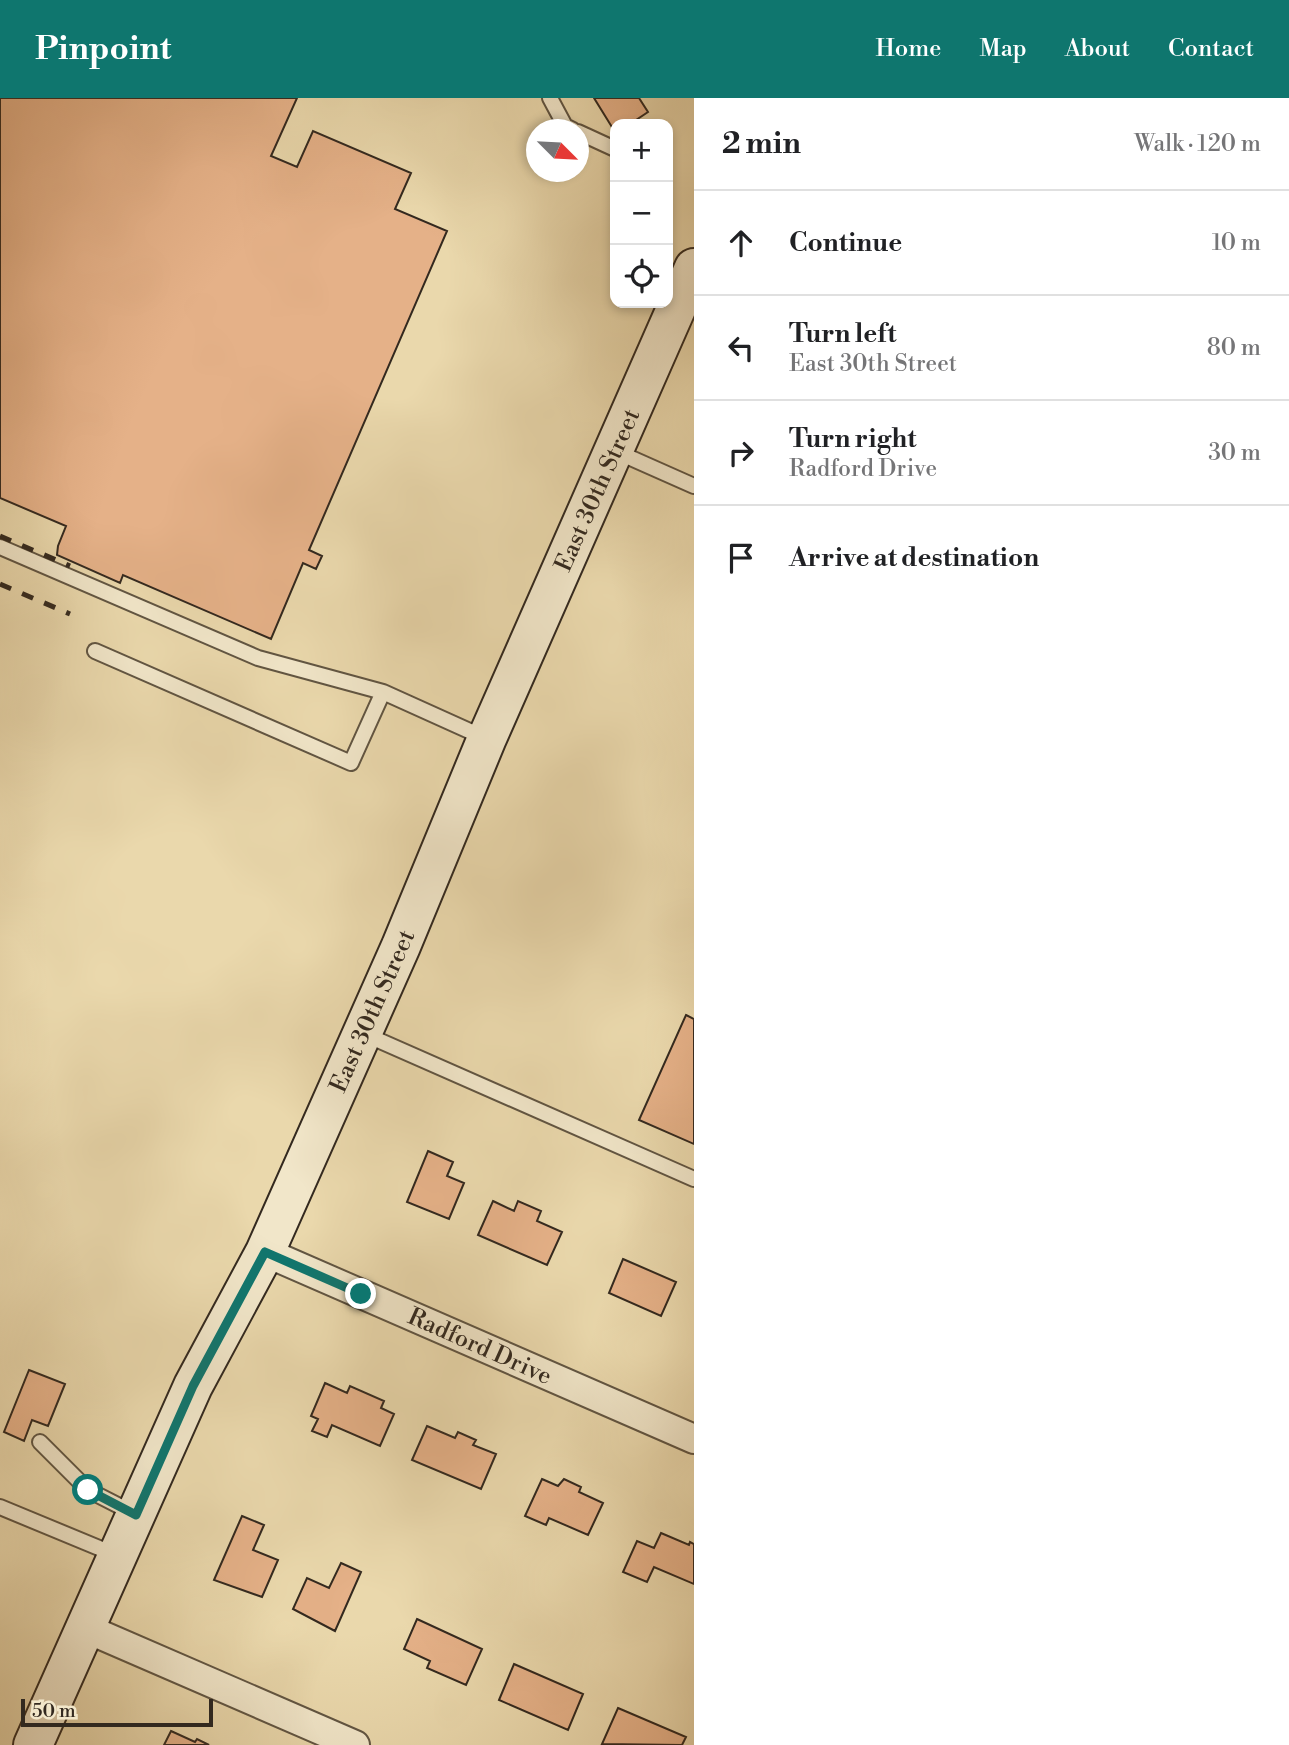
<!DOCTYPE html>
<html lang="en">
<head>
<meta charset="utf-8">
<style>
  :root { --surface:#fff; --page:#f6f6f6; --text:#202124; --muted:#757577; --line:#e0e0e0; --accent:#0f766e }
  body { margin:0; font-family:"Libre Bodoni",serif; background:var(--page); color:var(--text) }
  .controls { position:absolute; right:21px; top:21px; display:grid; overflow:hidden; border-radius:14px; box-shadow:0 4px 10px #0003 }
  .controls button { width:63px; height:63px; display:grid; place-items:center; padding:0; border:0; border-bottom:2px solid var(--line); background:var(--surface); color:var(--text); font:35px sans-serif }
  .compass { position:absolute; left:526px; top:21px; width:63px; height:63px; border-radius:50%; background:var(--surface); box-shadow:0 4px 10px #0003; rotate:114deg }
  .scale { position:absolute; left:21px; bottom:18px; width:192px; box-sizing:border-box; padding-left:7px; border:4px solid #33291f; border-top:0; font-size:19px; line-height:24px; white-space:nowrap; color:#33291f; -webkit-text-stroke:5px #f1e6c9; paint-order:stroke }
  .stop { position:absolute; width:21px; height:21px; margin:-16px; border:5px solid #0f766e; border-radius:50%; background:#fff }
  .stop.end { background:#0f766e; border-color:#fff; box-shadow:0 2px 7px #0008 }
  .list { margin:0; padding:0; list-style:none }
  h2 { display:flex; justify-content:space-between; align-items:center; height:91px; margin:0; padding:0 28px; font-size:30px }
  h2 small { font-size:23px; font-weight:400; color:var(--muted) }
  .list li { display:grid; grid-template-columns:46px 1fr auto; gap:21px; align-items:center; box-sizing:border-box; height:105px; padding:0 28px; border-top:2px solid var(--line) }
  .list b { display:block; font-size:26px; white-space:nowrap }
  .list p { margin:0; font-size:23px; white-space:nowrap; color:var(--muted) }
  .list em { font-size:23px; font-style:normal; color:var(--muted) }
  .icon { flex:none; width:38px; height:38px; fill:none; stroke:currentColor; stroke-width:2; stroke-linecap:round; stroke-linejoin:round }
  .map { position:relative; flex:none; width:694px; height:1647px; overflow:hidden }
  header { display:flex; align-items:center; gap:42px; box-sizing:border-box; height:98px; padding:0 35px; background:var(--accent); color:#fff }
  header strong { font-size:33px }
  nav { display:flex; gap:38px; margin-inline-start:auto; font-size:24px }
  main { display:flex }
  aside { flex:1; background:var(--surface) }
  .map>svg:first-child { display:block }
</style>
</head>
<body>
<header>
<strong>Pinpoint</strong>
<nav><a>Home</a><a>Map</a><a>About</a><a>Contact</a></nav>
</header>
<main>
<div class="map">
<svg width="694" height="1647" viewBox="0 0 694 1647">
  <rect width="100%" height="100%" fill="#ead8ac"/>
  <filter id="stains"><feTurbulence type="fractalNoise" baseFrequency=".00286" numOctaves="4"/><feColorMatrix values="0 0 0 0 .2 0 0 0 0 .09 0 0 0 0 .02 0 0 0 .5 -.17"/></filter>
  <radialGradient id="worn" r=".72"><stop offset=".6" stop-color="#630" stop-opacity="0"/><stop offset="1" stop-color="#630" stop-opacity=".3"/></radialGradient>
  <path fill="#e5b188" stroke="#33291f" stroke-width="2" d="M0,0H297L271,58L297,69L313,33L411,75L395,111L447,133L309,452L322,458L316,471L303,465L271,541L123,477L120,485L57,457L58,448L66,428L0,400Z
    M594,0H639L648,14L630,26H615V34Z
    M686,917L694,921V1046L639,1022Z
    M428,1053L453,1064L447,1078L464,1085L449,1121L407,1104Z
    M493,1103L514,1113L518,1103L541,1113L537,1123L562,1134L547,1167L478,1137Z
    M623,1161L676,1184L661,1218L609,1195Z
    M29,1272L65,1286L48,1328L32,1322L24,1343L4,1334Z
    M325,1285L347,1295L350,1288L384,1303L381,1310L394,1316L380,1348L332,1327L327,1339L312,1333L318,1321L311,1318Z
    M427,1328L455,1340L458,1334L476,1342L473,1347L496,1356L481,1391L412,1362Z
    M542,1381L558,1388L564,1381L581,1389L579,1394L603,1405L588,1437L549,1420L546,1427L525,1418Z
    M242,1418L264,1427L253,1452L278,1462L262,1499L214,1482Z
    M661,1435L689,1447L690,1444L694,1446V1486L654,1469L647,1484L623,1474L637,1443L654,1450Z
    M341,1465L361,1474L335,1533L293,1511L307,1480L329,1490Z
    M417,1521L482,1551L466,1587L427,1570L430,1563L404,1551Z
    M514,1566L583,1596L568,1632L499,1602Z
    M618,1610L686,1639L682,1647L602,1646Z
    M171,1633L195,1644L197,1641L209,1647H164Z"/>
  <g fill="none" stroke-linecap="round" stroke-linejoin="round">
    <g stroke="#615542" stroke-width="18">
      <path id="service" d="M550,0L565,28L573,32
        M578,34L615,51
        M615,353L694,388
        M0,449L258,560L383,594L485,640
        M95,553L351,665L383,594
        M362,935L694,1081
        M40,1344L88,1392L135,1416
        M0,1409L116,1457"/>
    </g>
    <g stroke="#615542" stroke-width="32">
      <path id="minor" d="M265,1154L694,1341
        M85,1530L355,1647"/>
    </g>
    <g stroke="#33291f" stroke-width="42">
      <path id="secondary" d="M33,1647L193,1288L265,1154L401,848L487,640L694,170"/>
    </g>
    <use href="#service" stroke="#f1e6c9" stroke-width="14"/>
    <use href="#minor" stroke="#f1e6c9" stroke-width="28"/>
    <use href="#secondary" stroke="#f1e6c9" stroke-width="38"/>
    <path stroke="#33291f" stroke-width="5" stroke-dasharray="12 12" stroke-linecap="butt" d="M0,438L70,468
      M0,486L70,516"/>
  </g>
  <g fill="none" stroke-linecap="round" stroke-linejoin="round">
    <path stroke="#0f766e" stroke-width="9" d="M88,1392L136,1417L193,1288L265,1154L361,1196"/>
  </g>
  <g text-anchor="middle" stroke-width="5" stroke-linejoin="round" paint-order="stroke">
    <g font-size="24" fill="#33291f" stroke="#f1e6c9">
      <text transform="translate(597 392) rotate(-66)" y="8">East 30th Street</text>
      <text transform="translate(372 913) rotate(-66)" y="8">East 30th Street</text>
      <text transform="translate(480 1248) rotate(24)" y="8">Radford Drive</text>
    </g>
  </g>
  <rect width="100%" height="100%" filter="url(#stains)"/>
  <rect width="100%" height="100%" fill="url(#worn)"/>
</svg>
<div class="controls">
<button>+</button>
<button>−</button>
<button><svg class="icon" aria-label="locate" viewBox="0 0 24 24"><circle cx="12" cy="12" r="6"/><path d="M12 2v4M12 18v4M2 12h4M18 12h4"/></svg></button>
</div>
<svg class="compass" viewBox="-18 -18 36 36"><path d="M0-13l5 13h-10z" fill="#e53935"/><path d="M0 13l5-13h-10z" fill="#757577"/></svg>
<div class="scale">50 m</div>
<div class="stop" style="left:88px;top:1392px"></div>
<div class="stop end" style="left:361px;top:1196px"></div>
</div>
<aside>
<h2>2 min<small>Walk · 120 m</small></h2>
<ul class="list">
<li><svg class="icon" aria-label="ahead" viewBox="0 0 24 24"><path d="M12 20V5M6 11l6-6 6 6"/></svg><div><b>Continue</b></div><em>10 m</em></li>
<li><svg class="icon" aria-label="left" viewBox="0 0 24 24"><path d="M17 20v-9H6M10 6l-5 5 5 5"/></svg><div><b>Turn left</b><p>East 30th Street</p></div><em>80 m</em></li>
<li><svg class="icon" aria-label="right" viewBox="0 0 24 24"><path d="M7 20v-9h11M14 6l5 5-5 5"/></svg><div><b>Turn right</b><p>Radford Drive</p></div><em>30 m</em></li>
<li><svg class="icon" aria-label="arrive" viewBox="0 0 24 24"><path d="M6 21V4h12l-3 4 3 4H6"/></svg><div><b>Arrive at destination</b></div></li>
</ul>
</aside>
</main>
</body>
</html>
